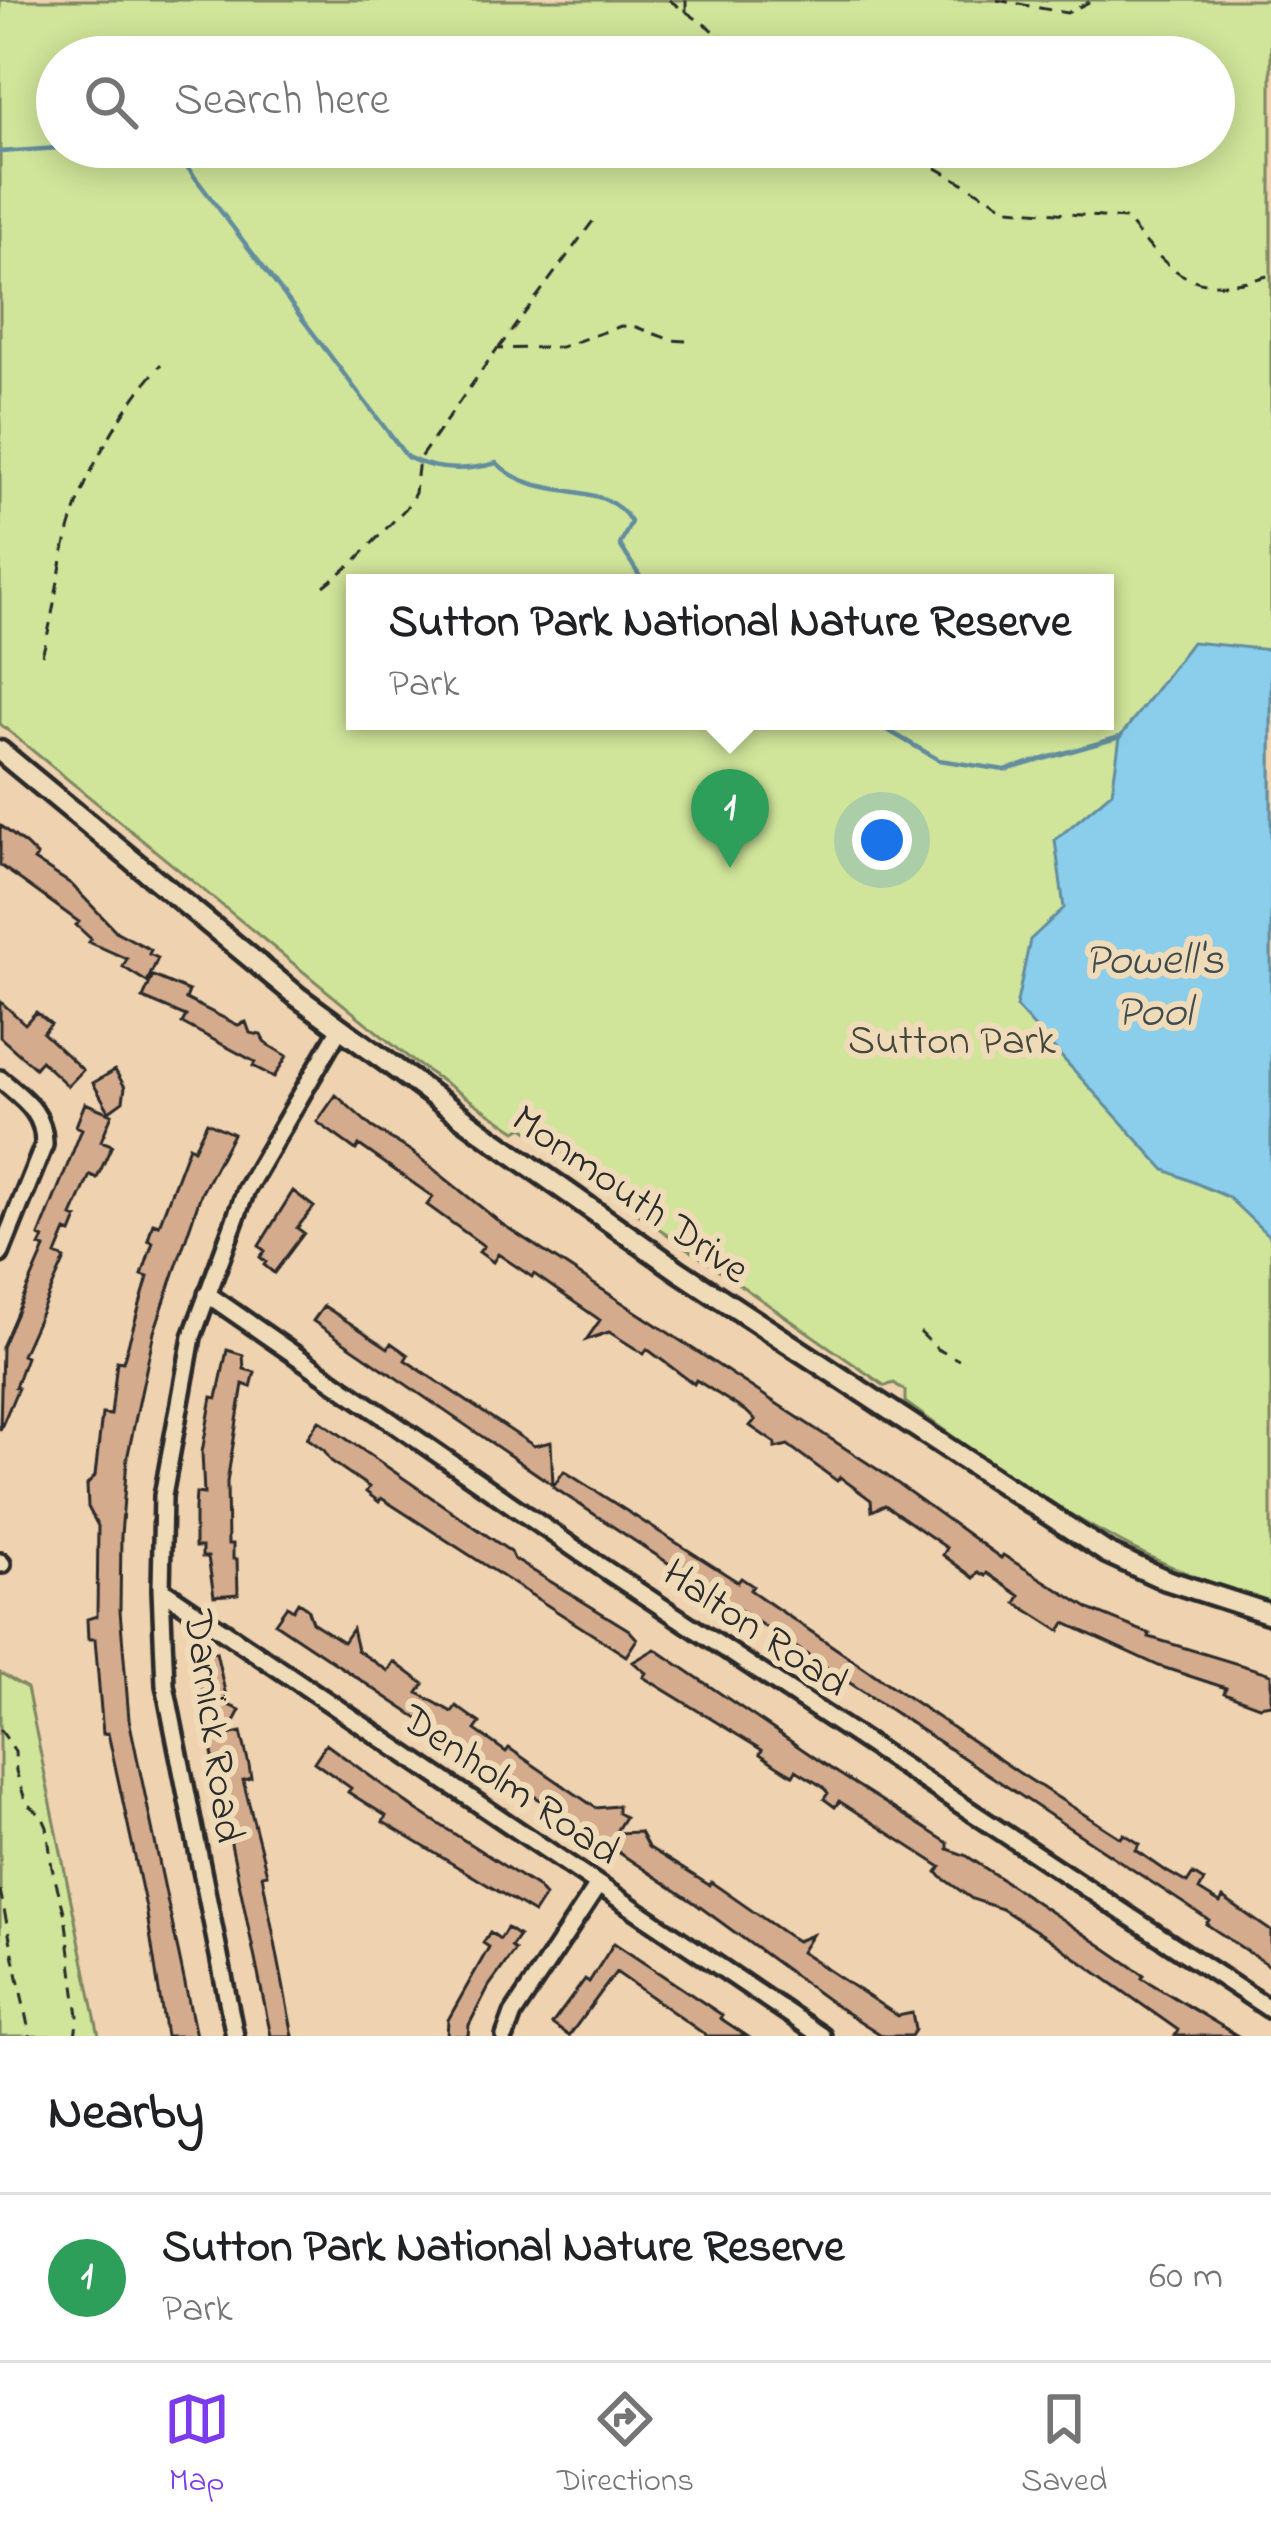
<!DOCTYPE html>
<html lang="en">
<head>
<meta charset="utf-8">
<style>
  :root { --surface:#fff; --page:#f2f2f2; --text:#202124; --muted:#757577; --line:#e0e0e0; --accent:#7c3aed }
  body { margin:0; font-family:"Indie Flower",sans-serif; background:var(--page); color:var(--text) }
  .you { position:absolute; left:882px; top:840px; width:42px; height:42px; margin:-30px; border:9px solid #fff; border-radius:50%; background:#1a73e8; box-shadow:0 0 0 18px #1a73e833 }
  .badge { display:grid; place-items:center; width:78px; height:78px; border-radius:50%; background:var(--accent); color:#fff; font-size:39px; font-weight:700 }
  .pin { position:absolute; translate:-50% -99px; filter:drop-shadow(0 3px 6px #0008) }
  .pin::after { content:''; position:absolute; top:63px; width:42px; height:36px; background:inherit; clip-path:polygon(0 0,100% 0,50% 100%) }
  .popup { position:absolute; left:346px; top:574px; width:768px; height:156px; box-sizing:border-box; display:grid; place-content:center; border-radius:0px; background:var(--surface); filter:drop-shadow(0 3px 9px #0005); font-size:39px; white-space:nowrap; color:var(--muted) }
  .popup b { font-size:45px; color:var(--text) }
  .popup::after { content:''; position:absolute; left:50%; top:100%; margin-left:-24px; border:24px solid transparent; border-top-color:var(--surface) }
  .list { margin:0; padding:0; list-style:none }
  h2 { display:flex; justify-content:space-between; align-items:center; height:156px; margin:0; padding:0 48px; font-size:51px }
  h2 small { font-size:39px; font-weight:400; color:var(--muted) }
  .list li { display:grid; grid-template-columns:78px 1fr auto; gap:36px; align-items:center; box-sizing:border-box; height:168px; padding:0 48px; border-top:3px solid var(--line) }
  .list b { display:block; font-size:45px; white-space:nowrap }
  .list p { margin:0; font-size:39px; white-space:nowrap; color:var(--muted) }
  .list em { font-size:39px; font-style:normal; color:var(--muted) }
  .icon { flex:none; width:66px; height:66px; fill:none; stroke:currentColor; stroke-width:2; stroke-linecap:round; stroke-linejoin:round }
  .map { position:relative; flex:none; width:1271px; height:2036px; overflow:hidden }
  .search { position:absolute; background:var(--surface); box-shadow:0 6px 30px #0003; left:36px; right:36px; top:36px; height:132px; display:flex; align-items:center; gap:30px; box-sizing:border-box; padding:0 42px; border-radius:66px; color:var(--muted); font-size:45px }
  .sheet { height:324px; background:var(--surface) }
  nav { display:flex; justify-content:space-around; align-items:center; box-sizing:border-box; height:168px; border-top:3px solid var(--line); background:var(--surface); font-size:33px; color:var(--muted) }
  nav a { display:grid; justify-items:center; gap:6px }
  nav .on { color:var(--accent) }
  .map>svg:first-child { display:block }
</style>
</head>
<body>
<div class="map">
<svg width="1271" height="2036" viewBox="0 0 1271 2036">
  <rect width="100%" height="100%" fill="#efd2b0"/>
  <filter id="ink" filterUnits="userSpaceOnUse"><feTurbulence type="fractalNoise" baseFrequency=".00833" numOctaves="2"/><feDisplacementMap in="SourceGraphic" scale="24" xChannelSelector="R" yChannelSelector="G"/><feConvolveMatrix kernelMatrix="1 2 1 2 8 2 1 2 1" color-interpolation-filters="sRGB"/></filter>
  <g filter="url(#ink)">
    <path fill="#d0e59a" stroke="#7e8862" stroke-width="3" fill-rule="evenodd" d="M0,0H1271V1602C1131,1564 1021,1486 905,1402V1391L894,1383L885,1386L631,1209L635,1204L523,1127L516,1131L414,1062L0,724ZM57,57H1214V147H57ZM355,583H1105V721H355Z
      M0,1673L27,1688L99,2036H0Z"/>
    <path fill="#8aceeb" stroke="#648d9e" stroke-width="3" d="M1192,642L1271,650V1238L1228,1197L1165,1170L1016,1007L1030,940L1064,908L1055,840L1112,792L1120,737Z"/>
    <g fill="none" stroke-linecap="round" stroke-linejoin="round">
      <path stroke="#648d9e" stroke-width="4.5" d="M172,147L407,457C436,472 467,471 497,463C538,505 604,476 631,522L620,545L644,583
        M0,152L73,147
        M872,721L939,760L1005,770L1120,737"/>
    </g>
    <path fill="#d5ab8e" stroke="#2b2b2b" stroke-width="3" d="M0,825L26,845L37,856L34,860L71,884L117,932L151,950L149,954L158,958L147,982L123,967L127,959L89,942L91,939L76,925L79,922L0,865Z
      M153,976L189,991L186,999L238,1025L246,1022L250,1033L261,1035L265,1043L287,1056L274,1077L253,1066L255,1062L182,1023L186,1016L143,998Z
      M0,1001L25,1024L36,1012L51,1024L43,1033L83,1070L68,1086L41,1061L35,1068L0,1037Z
      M115,1070L125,1087L123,1101L109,1111L93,1083Z
      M336,1095L372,1127L411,1151L502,1224L883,1473L1001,1558L1003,1555L1091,1610L1150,1634L1149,1637L1271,1674V1704L1259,1706L1224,1693L1226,1688L1159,1666L1065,1623L1060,1631L1016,1603L1020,1596L987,1573L985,1576L978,1572L974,1578L943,1555L947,1548L885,1505L872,1511L871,1500L840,1477L837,1481L788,1445L775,1448V1443L750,1426L755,1420L748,1413L696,1380L694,1384L647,1349L644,1354L609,1332L586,1340L600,1320L534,1274L532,1277L498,1254L493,1262L479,1252L484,1246L427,1205L433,1197L359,1145L356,1150L317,1122Z
      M85,1103L112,1114L101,1141L112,1145L97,1178L90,1175L72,1216L77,1218L71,1233L66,1231L56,1255L65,1259L22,1355L26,1357L15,1387L18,1388L0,1430L2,1347L45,1248L40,1246L44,1238L39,1236L82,1129L76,1126Z
      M207,1122L233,1134L201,1194L154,1332L127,1459L121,1536L120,1610L129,1719L196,2036H166L146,1908L108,1733L103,1734L95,1639H88L87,1619L97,1616L98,1526L88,1507L87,1485L95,1476L102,1414L111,1415L117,1361L123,1362L148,1277L142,1275L153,1242L148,1240L153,1223L159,1225L189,1146L194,1149Z
      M293,1191L314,1207L297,1228L304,1233L274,1273L264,1265L266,1262L260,1257L265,1251L259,1246Z
      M324,1306L388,1348L391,1343L408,1355L405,1360L534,1446L551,1442L553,1485L313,1321Z
      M227,1350L243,1355L244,1369L255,1372L251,1387L243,1384L227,1482L228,1544H233V1559H237L238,1594L214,1596L208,1557H202V1547H195V1508L196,1493L204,1494L202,1452L212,1397L217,1398Z
      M319,1420L511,1552L514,1559L629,1630L637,1639L626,1656L381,1498L379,1502L366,1492L369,1487L331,1461L324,1450L307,1438Z
      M564,1471L738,1582L741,1578L753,1586L750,1590L1018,1772L1121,1838L1124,1834L1140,1844L1136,1850L1166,1871L1187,1883L1193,1874L1204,1881L1199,1890L1220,1903L1223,1898L1271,1931V1967L1206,1924L1209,1920L553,1487Z
      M298,1602L307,1608L312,1622L343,1642L352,1629L357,1650L388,1671L394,1662L405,1670L424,1684L418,1693L452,1712L456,1706L480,1723L475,1730L506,1752L509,1748L596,1808L618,1806V1813L625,1817L615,1833L640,1832L648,1847L709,1885L711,1882L787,1935L797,1941L812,1935L801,1952L898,2016L912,2013L915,2030L911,2036H883L833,2004L696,1904L275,1623L287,1606L293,1610Z
      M655,1649L830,1768L948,1843V1849L967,1856L1105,1948L1144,1975L1142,1978L1238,2036H1175L1178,2030L1049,1939L1002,1909L972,1899L941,1877L937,1872L941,1867L839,1801L835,1807L824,1799L828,1793L823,1787L796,1770L793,1775L776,1765L760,1754L762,1750L643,1677L646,1673L633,1662Z
      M216,1652L228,1705L240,1710L227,1735L241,1732L249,1765L251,1778L243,1780L267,1874L262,1875L293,2036H271L208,1733L196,1655Z
      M326,1744L414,1808L537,1887L545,1896L534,1913L383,1822L386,1816L348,1792L351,1788L314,1762Z
      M507,1928L519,1936L511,1947L515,1950L489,1986L469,2025L468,2036H447L448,2020L489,1947L483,1943L490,1932L500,1939Z
      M614,1943L722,2015L720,2018L747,2036H707L616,1972L569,2036L552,2024L585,1979L589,1982Z"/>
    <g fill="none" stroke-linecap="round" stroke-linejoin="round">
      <g stroke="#2b2b2b" stroke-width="24">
        <path id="minor" d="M0,1079C23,1099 45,1112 44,1145L0,1254
          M207,1294L600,1566L1271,2010
          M0,1562L2,1564
          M161,1589L822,2036
          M235,2036L165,1685L161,1589L163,1496L192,1337L246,1190L340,1028
          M505,2036L513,2014L598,1885"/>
      </g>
      <g stroke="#2b2b2b" stroke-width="27">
        <path id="tertiary" d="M0,751L298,997L492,1139L679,1271L1107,1553L1166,1580L1271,1614"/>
      </g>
      <path stroke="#2b2b2b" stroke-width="3" stroke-dasharray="12 9" stroke-linecap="butt" d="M669,0L752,57
        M686,0V12
        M997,0L1067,13L1093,0
        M110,46L114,57
        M134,147L137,156
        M899,147L1009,209L1126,219C1174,277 1193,298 1271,275
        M498,349L593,221
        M324,586L355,561L406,508L415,493L419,459L497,349L561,347L621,326L636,327L671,340L688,341
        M42,655C56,610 58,562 73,517C92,460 122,410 161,364
        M920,1332L937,1349L959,1360
        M0,1729L15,1751L16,1771L26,1803L42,1816L47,1827L52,1868L65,1915L78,2016L75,2036
        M0,1890L30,2036"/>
      <use href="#minor" stroke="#f0dbb9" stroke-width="15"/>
      <use href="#tertiary" stroke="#f0dbb9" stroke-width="18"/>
    </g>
  </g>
  <g text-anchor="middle" stroke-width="12" stroke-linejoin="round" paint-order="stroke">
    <g font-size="42" fill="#44473c" stroke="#f0dbb9">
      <text x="952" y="1053">Sutton Park</text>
    </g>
    <g font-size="42" fill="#2b2b2b" stroke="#f0dbb9">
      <text transform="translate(632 1192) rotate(35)" y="15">Monmouth Drive</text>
      <text transform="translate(757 1626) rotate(34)" y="15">Halton Road</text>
      <text transform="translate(216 1726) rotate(82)" y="15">Darnick Road</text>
      <text transform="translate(512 1783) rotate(34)" y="15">Denholm Road</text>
    </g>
    <g font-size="45" font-style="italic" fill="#3e4c51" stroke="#f0dbb9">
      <text x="1154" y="973">Powell's<tspan x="1154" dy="52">Pool</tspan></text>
    </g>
  </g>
</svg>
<div class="you"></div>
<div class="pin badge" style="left:730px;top:868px;background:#2e9e5b">1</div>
<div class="popup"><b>Sutton Park National Nature Reserve</b>Park</div>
<div class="search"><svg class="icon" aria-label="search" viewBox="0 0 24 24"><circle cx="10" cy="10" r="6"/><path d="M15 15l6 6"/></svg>Search here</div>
</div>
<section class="sheet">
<h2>Nearby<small></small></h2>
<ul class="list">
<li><span class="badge" style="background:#2e9e5b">1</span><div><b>Sutton Park National Nature Reserve</b><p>Park</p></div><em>60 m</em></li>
</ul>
</section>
<nav>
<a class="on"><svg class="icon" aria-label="map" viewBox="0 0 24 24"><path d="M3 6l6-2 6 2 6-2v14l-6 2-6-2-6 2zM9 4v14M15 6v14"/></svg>Map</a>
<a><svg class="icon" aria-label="directions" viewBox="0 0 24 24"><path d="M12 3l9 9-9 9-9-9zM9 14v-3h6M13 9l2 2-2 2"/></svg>Directions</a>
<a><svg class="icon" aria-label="saved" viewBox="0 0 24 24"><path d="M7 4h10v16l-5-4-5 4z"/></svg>Saved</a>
</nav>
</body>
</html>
